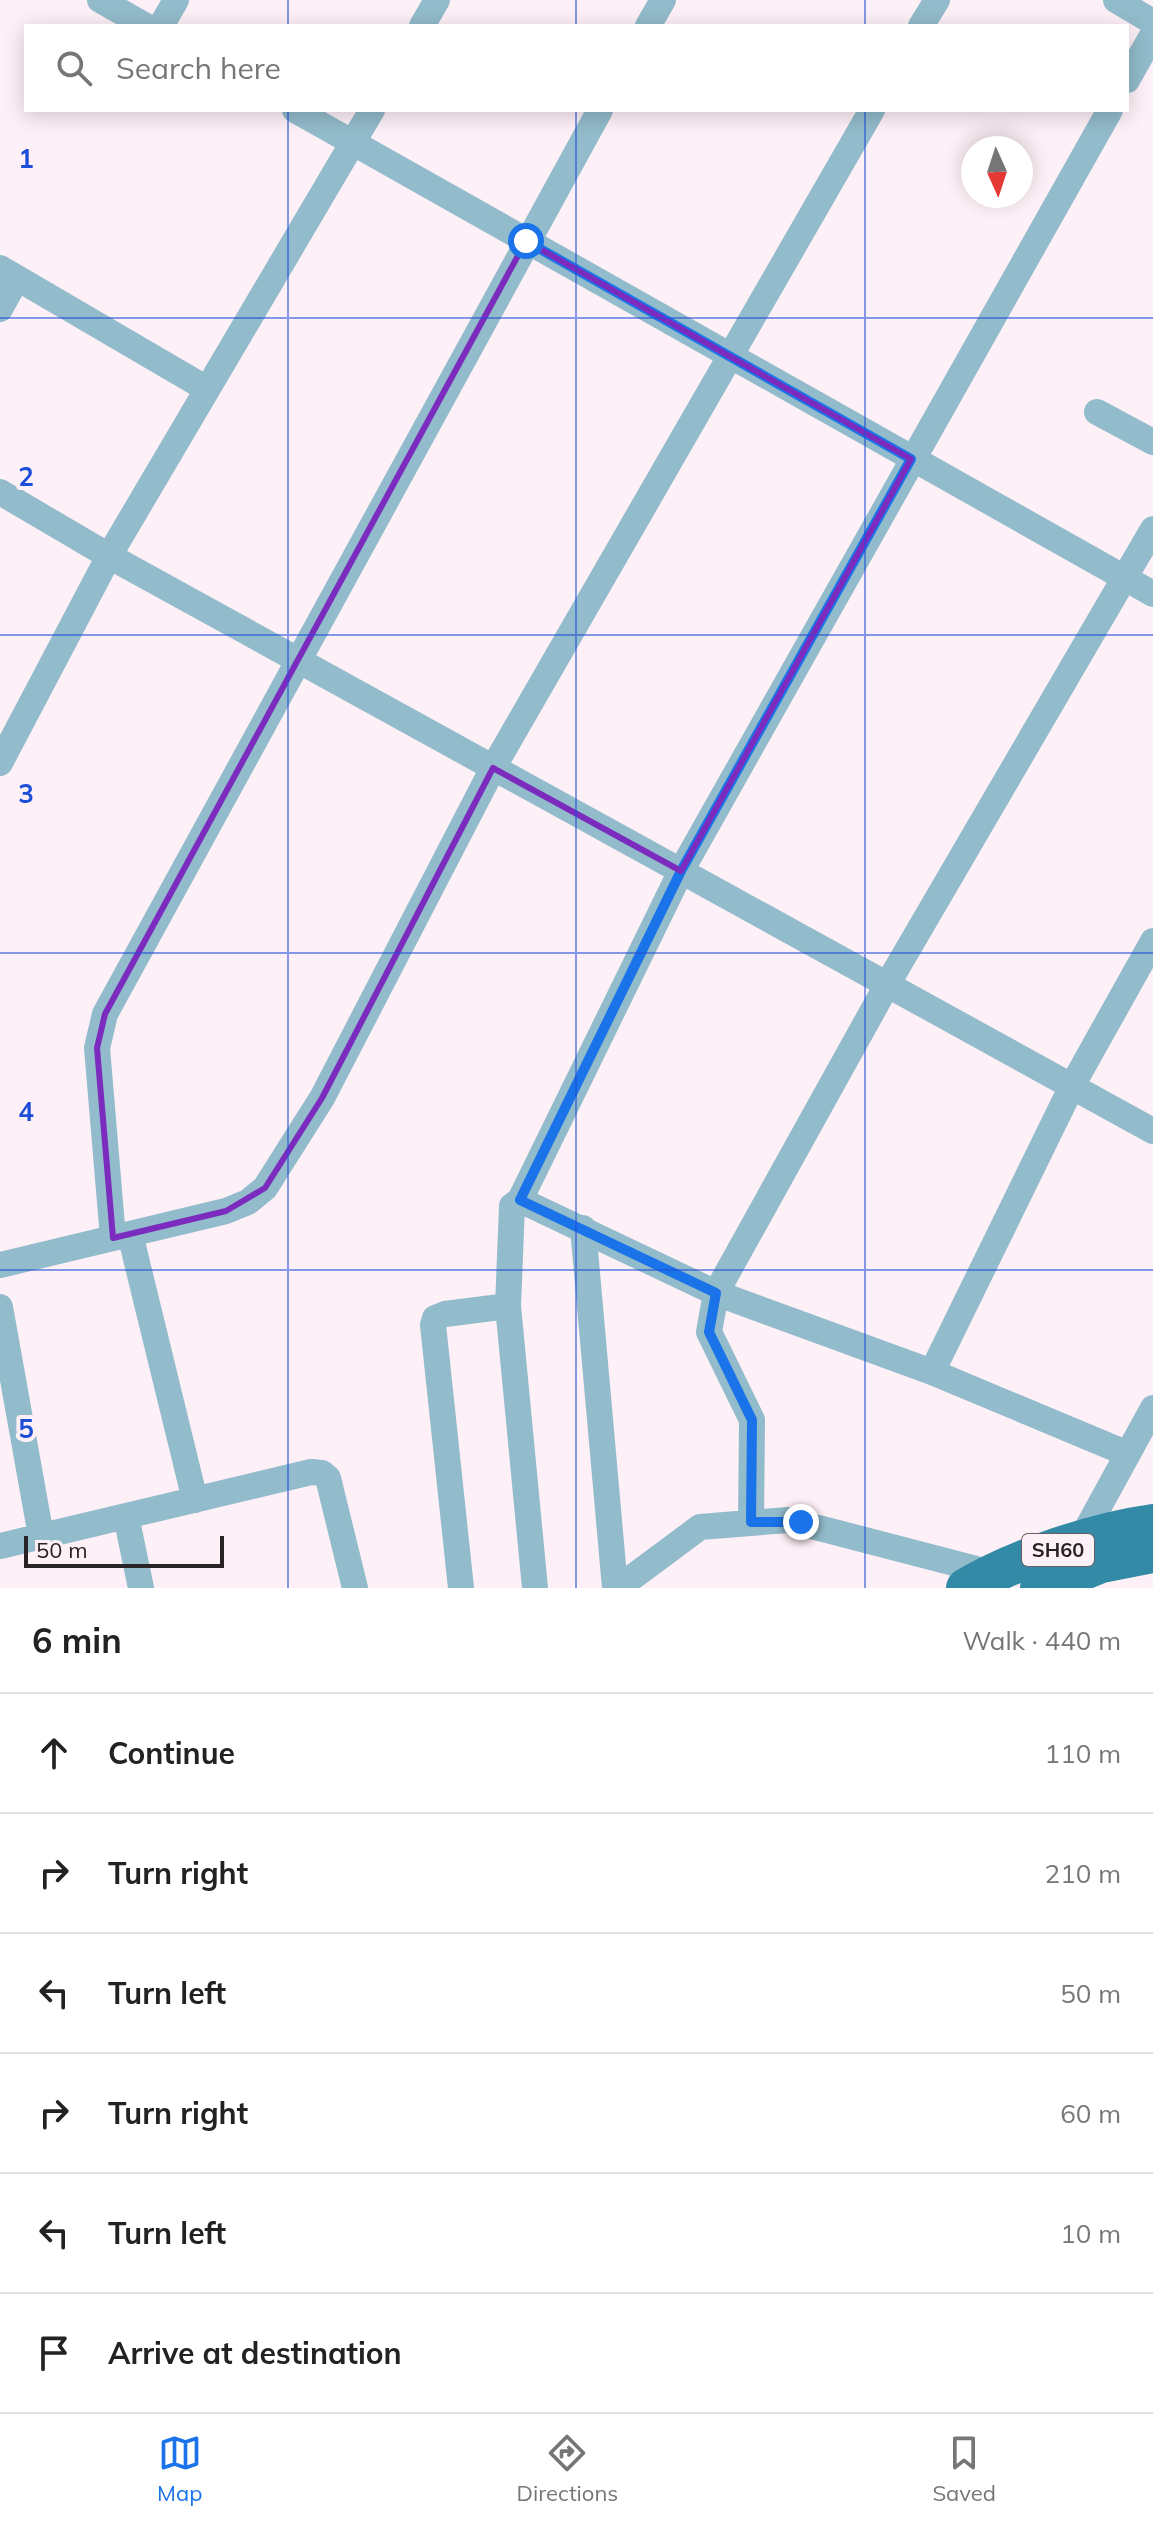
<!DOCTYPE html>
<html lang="en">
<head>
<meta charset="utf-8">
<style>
  :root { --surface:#fff; --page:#f2f2f2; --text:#222; --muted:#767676; --line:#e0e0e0; --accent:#1a73e8 }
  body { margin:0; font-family:Mulish,sans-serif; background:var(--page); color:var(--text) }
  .compass { position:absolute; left:961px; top:136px; width:72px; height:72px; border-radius:50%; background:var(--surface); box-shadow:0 4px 20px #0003; rotate:177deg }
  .scale { position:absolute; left:24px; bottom:20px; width:200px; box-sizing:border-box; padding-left:8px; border:4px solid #292326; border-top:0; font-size:22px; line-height:28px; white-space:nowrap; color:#292326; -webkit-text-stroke:6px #fef0f7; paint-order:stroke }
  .stop { position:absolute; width:24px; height:24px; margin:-18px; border:6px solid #1a73e8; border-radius:50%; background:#fff }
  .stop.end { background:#1a73e8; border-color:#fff; box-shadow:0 2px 8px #0008 }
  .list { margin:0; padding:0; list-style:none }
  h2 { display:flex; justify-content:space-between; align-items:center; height:104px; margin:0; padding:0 32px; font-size:34px }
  h2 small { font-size:26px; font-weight:400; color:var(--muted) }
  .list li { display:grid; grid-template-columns:52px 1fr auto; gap:24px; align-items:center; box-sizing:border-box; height:120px; padding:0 32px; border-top:2px solid var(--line) }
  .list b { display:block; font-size:30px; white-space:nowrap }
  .list em { font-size:26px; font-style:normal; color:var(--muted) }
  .icon { flex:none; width:44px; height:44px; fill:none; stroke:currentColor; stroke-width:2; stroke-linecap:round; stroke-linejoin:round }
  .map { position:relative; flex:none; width:1153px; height:1588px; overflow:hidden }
  .search { position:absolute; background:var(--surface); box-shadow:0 4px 20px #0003; left:24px; right:24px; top:24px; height:88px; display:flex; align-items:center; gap:20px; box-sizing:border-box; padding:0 28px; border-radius:0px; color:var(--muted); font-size:30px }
  .sheet { height:824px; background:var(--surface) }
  nav { display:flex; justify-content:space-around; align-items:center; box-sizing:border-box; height:112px; border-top:2px solid var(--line); background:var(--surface); font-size:22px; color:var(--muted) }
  nav a { display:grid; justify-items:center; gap:4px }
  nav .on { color:var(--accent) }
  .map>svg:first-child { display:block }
</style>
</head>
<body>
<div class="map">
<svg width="1153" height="1588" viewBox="0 0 1153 1588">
  <rect width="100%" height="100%" fill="#fef0f7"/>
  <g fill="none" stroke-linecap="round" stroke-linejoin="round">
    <path stroke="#92bbcb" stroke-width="26" d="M100,0L146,26
      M1116,0L1153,22
      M161,26L176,0
      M422,26L437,0
      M648,26L663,0
      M921,26L937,0
      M1127,80L1153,34
      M295,110L1153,594
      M0,268L207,389
      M0,309L17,278
      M1097,412L1153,442
      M0,492L109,556L1153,1131
      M0,763L109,556L372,110
      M520,1200L716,1293L932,1372L1128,1454
      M583,1228L615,1588
      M130,1234L195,1500
      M113,1238L97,1048L105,1014L600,110
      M0,1265L226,1211L248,1202L265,1188L322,1098L493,768L872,110
      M0,1307L41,1536
      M932,1372L1072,1086L1153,941
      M126,1516L141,1588
      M751,1522L752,1420L709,1332L716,1293L887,985L1153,529
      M1079,1543L1153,1408
      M0,1546L311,1472L322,1473L328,1478L355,1588
      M461,1588L433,1325L435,1318L445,1314L508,1306
      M535,1588L508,1306L512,1206L520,1200L681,871L1110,110
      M618,1588L700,1527L788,1520L992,1573"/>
    <path stroke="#328aa6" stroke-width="40" d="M966,1588C1017,1558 1095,1532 1153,1524
      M1040,1588L1101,1563L1153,1553"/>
  </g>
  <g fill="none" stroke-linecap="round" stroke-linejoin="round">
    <path stroke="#1a73e8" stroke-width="10" d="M526,241L911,459L681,871L520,1200L716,1293L709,1332L752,1420L751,1522H801"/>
  </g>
  <path fill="none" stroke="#7b2cbf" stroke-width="6" stroke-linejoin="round" d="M526,241L911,459L681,871L493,768L322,1098L265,1188L226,1211L113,1238L97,1048L105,1014Z"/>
  <path fill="none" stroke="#1d4ed8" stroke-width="2" stroke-opacity="0.55" d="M288,0V26M576,0V26M865,0V26M288,110V1588M576,110V1588M865,110V1588M0,318H1153M0,635H1153M0,953H1153M0,1270H1153"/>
  <g text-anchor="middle" stroke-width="8" stroke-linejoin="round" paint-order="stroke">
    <rect fill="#fef0f7" stroke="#696065" stroke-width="2" x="1022" y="1534" width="72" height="32" rx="6"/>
    <g font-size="20" font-weight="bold" fill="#292326">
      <text x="1058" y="1557">SH60</text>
    </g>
  </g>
  <g font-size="26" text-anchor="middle" font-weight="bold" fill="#1d4ed8" stroke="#fef0f7" stroke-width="8" stroke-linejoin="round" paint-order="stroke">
    <text x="26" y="168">1</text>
    <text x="26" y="486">2</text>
    <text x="26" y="803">3</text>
    <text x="26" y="1121">4</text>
    <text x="26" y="1438">5</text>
  </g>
</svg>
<svg class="compass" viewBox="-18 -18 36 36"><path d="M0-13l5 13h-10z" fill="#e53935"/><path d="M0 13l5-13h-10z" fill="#767676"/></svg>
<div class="scale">50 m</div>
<div class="stop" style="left:526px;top:241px"></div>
<div class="stop end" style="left:801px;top:1522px"></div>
<div class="search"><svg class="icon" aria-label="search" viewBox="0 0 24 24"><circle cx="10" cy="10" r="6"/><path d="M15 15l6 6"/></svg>Search here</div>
</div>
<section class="sheet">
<h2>6 min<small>Walk · 440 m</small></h2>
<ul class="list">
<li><svg class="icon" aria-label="ahead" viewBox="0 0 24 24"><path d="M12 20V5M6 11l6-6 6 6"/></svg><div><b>Continue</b></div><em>110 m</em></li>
<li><svg class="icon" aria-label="right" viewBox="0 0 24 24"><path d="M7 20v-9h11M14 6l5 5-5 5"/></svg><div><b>Turn right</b></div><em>210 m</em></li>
<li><svg class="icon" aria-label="left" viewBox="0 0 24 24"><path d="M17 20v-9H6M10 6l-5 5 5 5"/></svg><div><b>Turn left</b></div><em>50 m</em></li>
<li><svg class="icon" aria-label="right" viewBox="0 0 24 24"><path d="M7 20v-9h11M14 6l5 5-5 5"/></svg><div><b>Turn right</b></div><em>60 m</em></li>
<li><svg class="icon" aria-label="left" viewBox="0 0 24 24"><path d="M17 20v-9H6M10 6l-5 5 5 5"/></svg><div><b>Turn left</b></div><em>10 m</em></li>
<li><svg class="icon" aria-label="arrive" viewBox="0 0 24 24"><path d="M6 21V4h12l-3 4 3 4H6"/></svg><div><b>Arrive at destination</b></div></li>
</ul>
</section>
<nav>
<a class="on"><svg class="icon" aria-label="map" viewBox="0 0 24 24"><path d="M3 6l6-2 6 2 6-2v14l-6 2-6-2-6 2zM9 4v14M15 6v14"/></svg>Map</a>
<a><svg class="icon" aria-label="directions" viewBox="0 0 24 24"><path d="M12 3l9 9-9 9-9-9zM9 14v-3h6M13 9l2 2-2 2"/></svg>Directions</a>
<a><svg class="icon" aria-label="saved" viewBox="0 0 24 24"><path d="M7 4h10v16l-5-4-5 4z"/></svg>Saved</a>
</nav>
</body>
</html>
